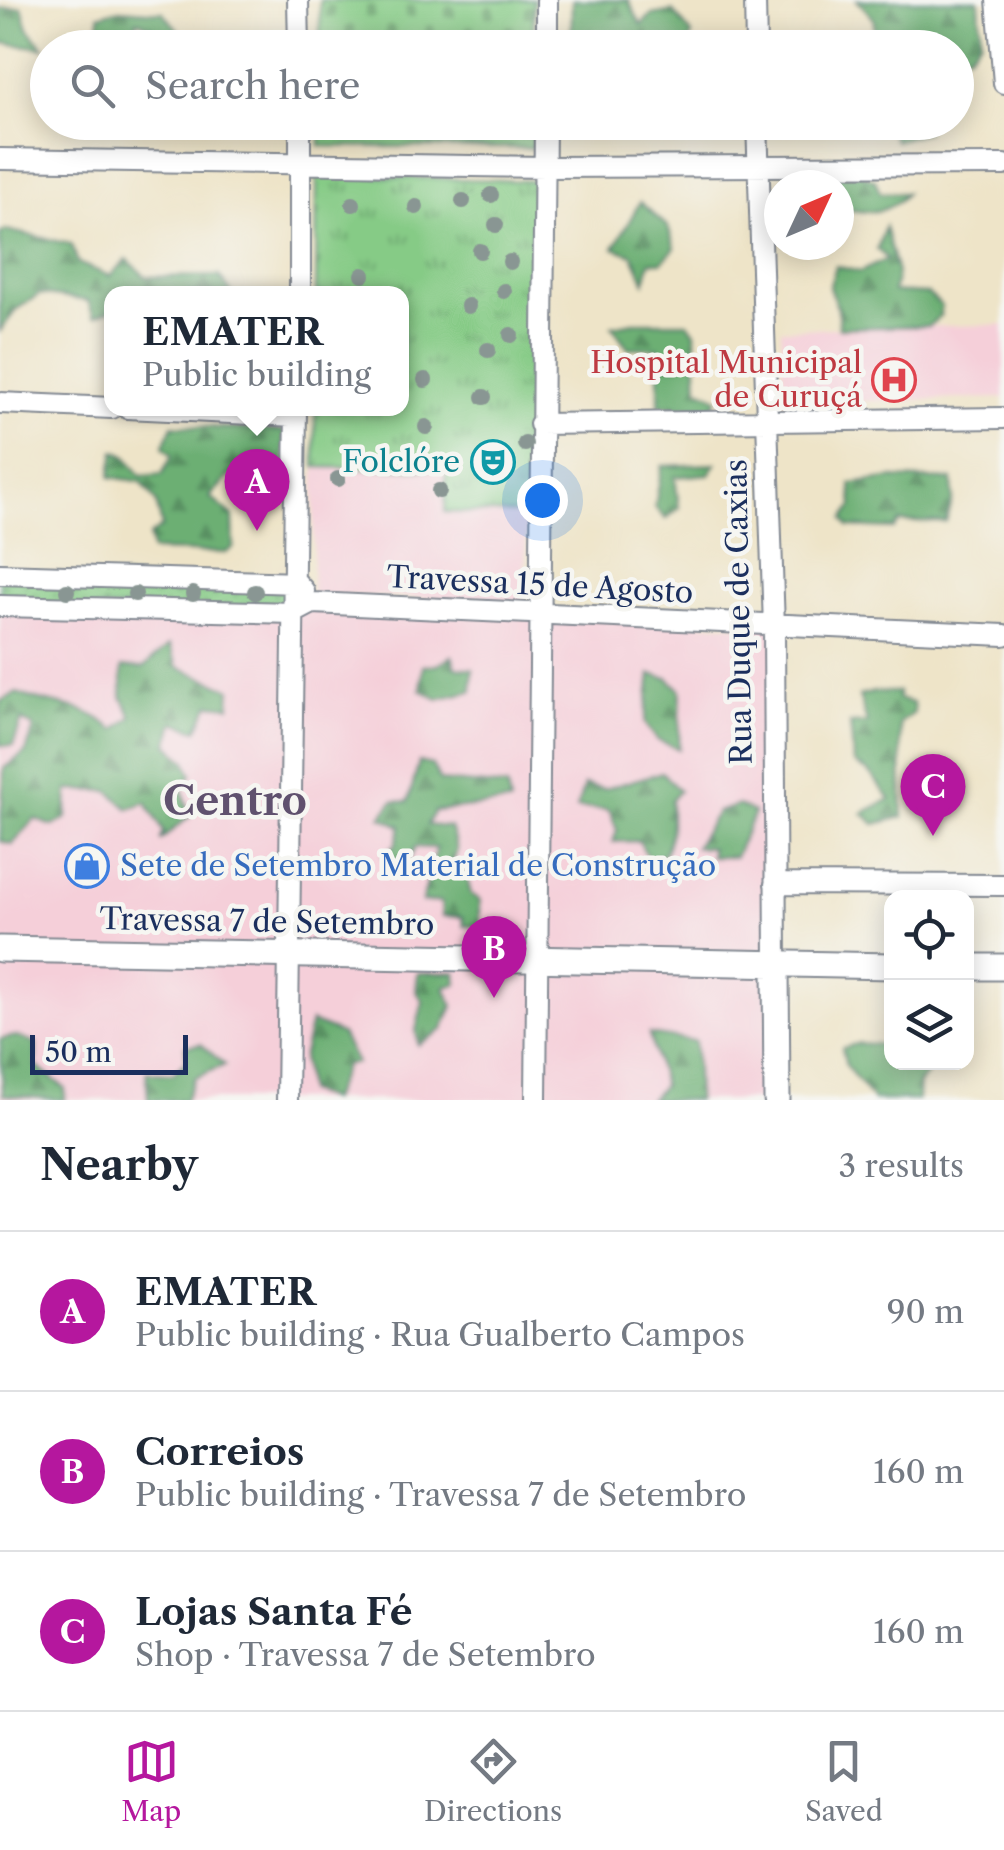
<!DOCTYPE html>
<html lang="en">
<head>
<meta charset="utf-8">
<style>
  :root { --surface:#fff; --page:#f6f6f7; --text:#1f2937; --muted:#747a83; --line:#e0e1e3; --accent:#b5179e }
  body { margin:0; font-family:"Libre Caslon Text",serif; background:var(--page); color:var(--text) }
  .controls { position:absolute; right:30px; bottom:30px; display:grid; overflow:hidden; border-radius:20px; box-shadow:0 5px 25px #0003 }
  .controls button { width:90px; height:90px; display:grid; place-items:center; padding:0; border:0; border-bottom:2px solid var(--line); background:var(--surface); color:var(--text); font:50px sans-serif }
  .compass { position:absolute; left:764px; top:170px; width:90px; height:90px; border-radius:50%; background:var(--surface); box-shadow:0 5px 25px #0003; rotate:46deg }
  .scale { position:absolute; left:30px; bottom:25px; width:158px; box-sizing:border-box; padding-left:10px; border:5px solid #1b2f5e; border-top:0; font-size:28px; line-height:35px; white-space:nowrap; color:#1b2f5e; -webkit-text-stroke:8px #f6f6f2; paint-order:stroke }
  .you { position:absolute; left:542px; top:500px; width:35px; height:35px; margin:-25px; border:8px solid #fff; border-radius:50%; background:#1a73e8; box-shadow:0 0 0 15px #1a73e833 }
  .badge { display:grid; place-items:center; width:65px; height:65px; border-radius:50%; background:var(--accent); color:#fff; font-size:32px; font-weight:700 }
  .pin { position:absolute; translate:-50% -82px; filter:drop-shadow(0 2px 5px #0008) }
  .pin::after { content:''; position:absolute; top:52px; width:35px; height:30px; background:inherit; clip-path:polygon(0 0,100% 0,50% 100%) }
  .popup { position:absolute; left:104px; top:286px; width:305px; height:130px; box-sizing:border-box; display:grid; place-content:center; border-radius:20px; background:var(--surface); filter:drop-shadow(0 2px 8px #0005); font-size:32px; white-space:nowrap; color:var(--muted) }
  .popup b { font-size:38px; color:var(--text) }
  .popup::after { content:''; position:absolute; left:50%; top:100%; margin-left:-20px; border:20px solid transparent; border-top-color:var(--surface) }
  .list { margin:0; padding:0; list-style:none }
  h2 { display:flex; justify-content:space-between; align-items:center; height:130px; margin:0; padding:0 40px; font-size:42px }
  h2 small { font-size:32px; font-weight:400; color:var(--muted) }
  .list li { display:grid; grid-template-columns:65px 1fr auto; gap:30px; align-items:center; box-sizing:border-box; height:160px; padding:0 40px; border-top:2px solid var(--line) }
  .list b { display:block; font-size:38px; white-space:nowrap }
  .list p { margin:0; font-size:32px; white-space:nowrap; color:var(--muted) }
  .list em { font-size:32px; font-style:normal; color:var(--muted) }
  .icon { flex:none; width:55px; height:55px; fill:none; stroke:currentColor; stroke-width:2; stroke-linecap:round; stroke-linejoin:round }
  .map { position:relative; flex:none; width:1004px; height:1100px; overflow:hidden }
  .search { position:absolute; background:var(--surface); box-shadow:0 5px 25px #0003; left:30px; right:30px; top:30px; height:110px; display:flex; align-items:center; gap:25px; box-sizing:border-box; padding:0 35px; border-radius:55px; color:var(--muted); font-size:38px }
  .sheet { height:610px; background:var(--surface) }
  nav { display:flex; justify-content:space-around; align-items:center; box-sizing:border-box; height:140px; border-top:2px solid var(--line); background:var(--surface); font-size:28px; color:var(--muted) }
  nav a { display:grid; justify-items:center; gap:5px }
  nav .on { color:var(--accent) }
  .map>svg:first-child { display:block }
</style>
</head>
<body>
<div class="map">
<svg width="1004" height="1100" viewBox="0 0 1004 1100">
  <defs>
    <pattern id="grass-dots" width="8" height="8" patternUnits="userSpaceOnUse" patternTransform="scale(2.5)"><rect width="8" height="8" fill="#86cb86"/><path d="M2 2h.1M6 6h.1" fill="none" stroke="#6da571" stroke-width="1.8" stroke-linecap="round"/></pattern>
    <pattern id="forest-firs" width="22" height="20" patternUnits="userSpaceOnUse" patternTransform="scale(2.5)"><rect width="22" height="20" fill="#6caf73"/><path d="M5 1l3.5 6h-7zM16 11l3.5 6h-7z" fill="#588f62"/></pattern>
    <pattern id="cemetery-stones" width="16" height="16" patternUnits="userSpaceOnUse" patternTransform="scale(2.5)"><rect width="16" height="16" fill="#86cb86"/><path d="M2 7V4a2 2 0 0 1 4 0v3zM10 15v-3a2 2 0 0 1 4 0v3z" fill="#6da571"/></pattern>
    <pattern id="park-tufts" width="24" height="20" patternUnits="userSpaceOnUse" patternTransform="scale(2.5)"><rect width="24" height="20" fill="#86cb86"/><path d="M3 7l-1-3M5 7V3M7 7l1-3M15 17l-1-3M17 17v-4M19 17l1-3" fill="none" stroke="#6da571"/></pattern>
  </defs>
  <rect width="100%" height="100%" fill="#f6f6f2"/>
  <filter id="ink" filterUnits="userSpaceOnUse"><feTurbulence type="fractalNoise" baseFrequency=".01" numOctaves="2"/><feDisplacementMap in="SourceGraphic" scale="20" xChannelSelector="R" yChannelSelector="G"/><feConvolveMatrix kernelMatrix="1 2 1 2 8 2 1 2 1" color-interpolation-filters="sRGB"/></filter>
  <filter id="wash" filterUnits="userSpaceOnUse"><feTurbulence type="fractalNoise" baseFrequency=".0048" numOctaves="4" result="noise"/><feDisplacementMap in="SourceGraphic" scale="40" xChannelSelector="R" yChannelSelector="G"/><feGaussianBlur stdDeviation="2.25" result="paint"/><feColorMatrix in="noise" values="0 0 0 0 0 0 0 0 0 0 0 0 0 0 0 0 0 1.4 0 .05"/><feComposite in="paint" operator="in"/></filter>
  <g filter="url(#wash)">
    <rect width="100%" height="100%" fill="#eee4c8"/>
    <path fill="#f5cfd9" d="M1004,325V398L784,403L781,329Z
      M315,467L446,470V512L527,514L524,602L312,594Z
      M0,592L774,627L778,1100H0Z"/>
    <path fill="url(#grass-dots)" stroke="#507d72" stroke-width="2.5" d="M0,574L297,583L294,613L0,606Z"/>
    <path fill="url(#forest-firs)" stroke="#446f68" stroke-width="2.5" d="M572,0H628L641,25L652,15L673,11L692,35L687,47H571Z
      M857,0H979L981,40L969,54L957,58L956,48L883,47L874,42V19Z
      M22,7L28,28L44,48L0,43V9Z
      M119,9L163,12L180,32L176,39C160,36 153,25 137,21L133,47L100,28L99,15Z
      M885,123H924L926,132L895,141Z
      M830,174H861L875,180L880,193H906C889,214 871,214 845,209L840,188L830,183Z
      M640,202L668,227L675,248L662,262H650L645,282L633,255L614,248Z
      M885,227L897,273L893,292L928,294L942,306L940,316L929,326L839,328L838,308L829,288L836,266L860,272L887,259L877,249Z
      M6,230L71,244L78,263L110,276L127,259L146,277L219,276L232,293L112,294V310L94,317L88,301L40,294L17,309L0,331V234Z
      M633,322H688L695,332L698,388L718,398L712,409L659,406V348H628L612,326Z
      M173,425L285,431L284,476L233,473L210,497L233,516L234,547L226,553L152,551L149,536L162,527L156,502L141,482L110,477L115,451L126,456L141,476L162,474L172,456L163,447Z
      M716,464L709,474L675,477L679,508L666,519L655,507L662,466Z
      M893,478L952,480L953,499L946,522H900L894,529L849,527L844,519L853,506L851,484Z
      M169,645L178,667L231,689L230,706L210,704L197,730L174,722L168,744L186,761L192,775L182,786L190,816L160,841L164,832L146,802L129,809L109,791L68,790L67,818L53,826L35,819L13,844L0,841L4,768L26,752L34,728L22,720L13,746L0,745V701L17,693C55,708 80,701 115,730L132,717L122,697V667L143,668Z
      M452,656L456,667L473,669L472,691L438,699L421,690L423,665H438Z
      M651,674L668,678L681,690L679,749L657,740L645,723Z
      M874,692H898V699L913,703L914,713L900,723L903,817L875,824L863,813L890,799L870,773L854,763L850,724L867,723L859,696Z
      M419,762L432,765L440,781L507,787L510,803L435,811L427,825L450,827L457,850L452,866L466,874L471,894L480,900V926H464L463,917L442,916L441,902H422L436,848L415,847L404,872L396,873L383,855L396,844L401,826L381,817L393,801L408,802Z
      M662,772L679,791L671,800V832L665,853L649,859L639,841L613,842L617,830L609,810L577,808L584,785L604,789Z
      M738,805L754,813L735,857H711V848L695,847L717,812Z
      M456,972L457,984L445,987L453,1006L443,1030L418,1045L416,1030L423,1001L416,992L418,973Z
      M311,1022L341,1034L356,1063L345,1065L331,1100L307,1092L302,1058Z
      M649,1034L695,1041L697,1100H649L663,1086Z
      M16,1036L36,1043V1066L65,1088V1100L3,1095L0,1039Z
      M891,1039L892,1062L936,1063L919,1084L918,1100H873L846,1066L842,1048L859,1043L889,1045Z
      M201,1044L225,1065L194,1078L185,1100H148L146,1072L173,1074L186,1061L185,1046Z"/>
    <path fill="url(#cemetery-stones)" stroke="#507d72" stroke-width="2.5" d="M320,0H534L533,47H320Z
      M320,123H533V148L320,146Z"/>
    <path fill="url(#park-tufts)" stroke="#507d72" stroke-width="2.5" d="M317,175L535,181L527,514L445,512L446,470L315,467V409L402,408V294L316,293Z"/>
  </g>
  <g filter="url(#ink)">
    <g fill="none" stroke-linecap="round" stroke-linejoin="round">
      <g stroke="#848a93" stroke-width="24">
        <path id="minor" d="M298,0L299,48
          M755,0L756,48
          M997,0L1004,83
          M547,48V0
          M757,122L774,627L776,965
          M0,159L545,167L1004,165
          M300,294V122
          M0,403L112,408
          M127,408L296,416
          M540,424L1004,418
          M0,574L297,583L304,591
          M0,606L294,613L313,603L1004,635
          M775,884L1004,885
          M287,1100L296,408
          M536,1100L545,122"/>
      </g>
      <g stroke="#848a93" stroke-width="29">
        <path id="tertiary" d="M0,949L892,966
          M776,965L777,1100
          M966,967H1004"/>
      </g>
      <use href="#minor" stroke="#fff" stroke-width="20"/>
      <use href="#tertiary" stroke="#fff" stroke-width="25"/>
    </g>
    <g fill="#899693">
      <circle cx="491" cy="195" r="8"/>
      <circle cx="463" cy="201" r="8"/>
      <circle cx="353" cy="204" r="8"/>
      <circle cx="416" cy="207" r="8"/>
      <circle cx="496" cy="225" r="8"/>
      <circle cx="480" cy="251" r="8"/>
      <circle cx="510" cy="262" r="8"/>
      <circle cx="363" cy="275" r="8"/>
      <circle cx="504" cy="291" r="8"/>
      <circle cx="468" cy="306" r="8"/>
      <circle cx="511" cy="335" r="8"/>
      <circle cx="488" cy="350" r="8"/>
      <circle cx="425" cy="380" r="8"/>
      <circle cx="484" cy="397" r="8"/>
      <circle cx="426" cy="427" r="8"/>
      <circle cx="525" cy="444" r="8"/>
      <circle cx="370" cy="460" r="8"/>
      <circle cx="338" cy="479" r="8"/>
      <circle cx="439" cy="491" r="8"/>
      <circle cx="67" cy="591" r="8"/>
      <circle cx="255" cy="592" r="8"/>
      <circle cx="135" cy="594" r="8"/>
      <circle cx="193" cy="594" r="8"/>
    </g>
  </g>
  <defs>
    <g id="hospital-ring" transform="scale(2.25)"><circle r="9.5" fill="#f6f6f2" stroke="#e0444e" stroke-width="1.5"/><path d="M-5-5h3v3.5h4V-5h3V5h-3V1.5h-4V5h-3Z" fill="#e0444e"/></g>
    <g id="theatre-ring" transform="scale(2.25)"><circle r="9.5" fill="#f6f6f2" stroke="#0f9aa8" stroke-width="1.5"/><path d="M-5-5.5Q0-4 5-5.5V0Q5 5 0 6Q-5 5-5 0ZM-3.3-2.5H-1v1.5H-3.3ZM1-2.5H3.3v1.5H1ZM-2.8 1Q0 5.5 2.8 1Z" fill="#0f9aa8"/></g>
    <g id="shop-ring" transform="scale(2.25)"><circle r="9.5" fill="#f6f6f2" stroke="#3f7fe0" stroke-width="1.5"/><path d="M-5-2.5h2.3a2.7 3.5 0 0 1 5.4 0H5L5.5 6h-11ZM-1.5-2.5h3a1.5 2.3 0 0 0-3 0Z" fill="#3f7fe0"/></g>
  </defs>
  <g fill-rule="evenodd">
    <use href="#hospital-ring" x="894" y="380"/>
    <use href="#theatre-ring" x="493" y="462"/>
    <use href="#shop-ring" x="87" y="866"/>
  </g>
  <g text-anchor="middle" stroke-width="9" stroke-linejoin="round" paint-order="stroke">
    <g font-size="30" fill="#be3a42" stroke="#f6f6f2" text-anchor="end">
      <text x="862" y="373">Hospital Municipal<tspan x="862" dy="34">de Curuçá</tspan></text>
    </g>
    <g font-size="30" fill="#0d838f" stroke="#f6f6f2" text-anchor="end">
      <text x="460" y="472">Folclóre</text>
    </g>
    <g font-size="30" fill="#1b2f5e" stroke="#f6f6f2">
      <text transform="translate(540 585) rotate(3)" y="10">Travessa 15 de Agosto</text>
      <text transform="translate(739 612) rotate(-91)" y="10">Rua Duque de Caxias</text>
      <text transform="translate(267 922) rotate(1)" y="10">Travessa 7 de Setembro</text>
    </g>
    <g font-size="30" fill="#366cbe" stroke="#f6f6f2" text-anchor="start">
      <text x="120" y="876">Sete de Setembro Material de Construção</text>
    </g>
    <g font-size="40" font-weight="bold" fill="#60516e" stroke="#f6f6f2">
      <text x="235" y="815">Centro</text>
    </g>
  </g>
</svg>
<div class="controls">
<button><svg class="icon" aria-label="locate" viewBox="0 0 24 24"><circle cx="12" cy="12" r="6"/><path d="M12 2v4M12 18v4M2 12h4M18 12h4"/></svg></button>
<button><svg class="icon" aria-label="layers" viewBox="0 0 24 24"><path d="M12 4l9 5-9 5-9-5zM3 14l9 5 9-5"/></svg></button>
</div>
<svg class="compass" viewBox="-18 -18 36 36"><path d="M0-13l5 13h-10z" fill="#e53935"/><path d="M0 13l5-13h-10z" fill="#747a83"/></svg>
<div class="scale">50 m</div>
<div class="you"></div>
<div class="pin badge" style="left:257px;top:531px">A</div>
<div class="popup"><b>EMATER</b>Public building</div>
<div class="pin badge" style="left:494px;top:998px">B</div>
<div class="pin badge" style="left:933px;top:836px">C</div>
<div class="search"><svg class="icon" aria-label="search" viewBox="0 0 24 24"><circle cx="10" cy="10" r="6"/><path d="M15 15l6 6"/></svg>Search here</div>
</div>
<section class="sheet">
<h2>Nearby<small>3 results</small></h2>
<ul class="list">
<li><span class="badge">A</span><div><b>EMATER</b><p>Public building · Rua Gualberto Campos</p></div><em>90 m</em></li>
<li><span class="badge">B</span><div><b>Correios</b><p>Public building · Travessa 7 de Setembro</p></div><em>160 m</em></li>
<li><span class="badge">C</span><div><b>Lojas Santa Fé</b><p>Shop · Travessa 7 de Setembro</p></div><em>160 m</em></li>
</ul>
</section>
<nav>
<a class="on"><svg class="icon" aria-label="map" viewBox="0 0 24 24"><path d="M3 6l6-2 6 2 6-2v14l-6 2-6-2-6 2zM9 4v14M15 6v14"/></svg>Map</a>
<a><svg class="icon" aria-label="directions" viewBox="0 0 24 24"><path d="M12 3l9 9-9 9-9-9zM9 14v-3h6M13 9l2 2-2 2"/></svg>Directions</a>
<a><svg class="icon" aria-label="saved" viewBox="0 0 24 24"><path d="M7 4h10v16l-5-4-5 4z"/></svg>Saved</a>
</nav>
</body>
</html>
